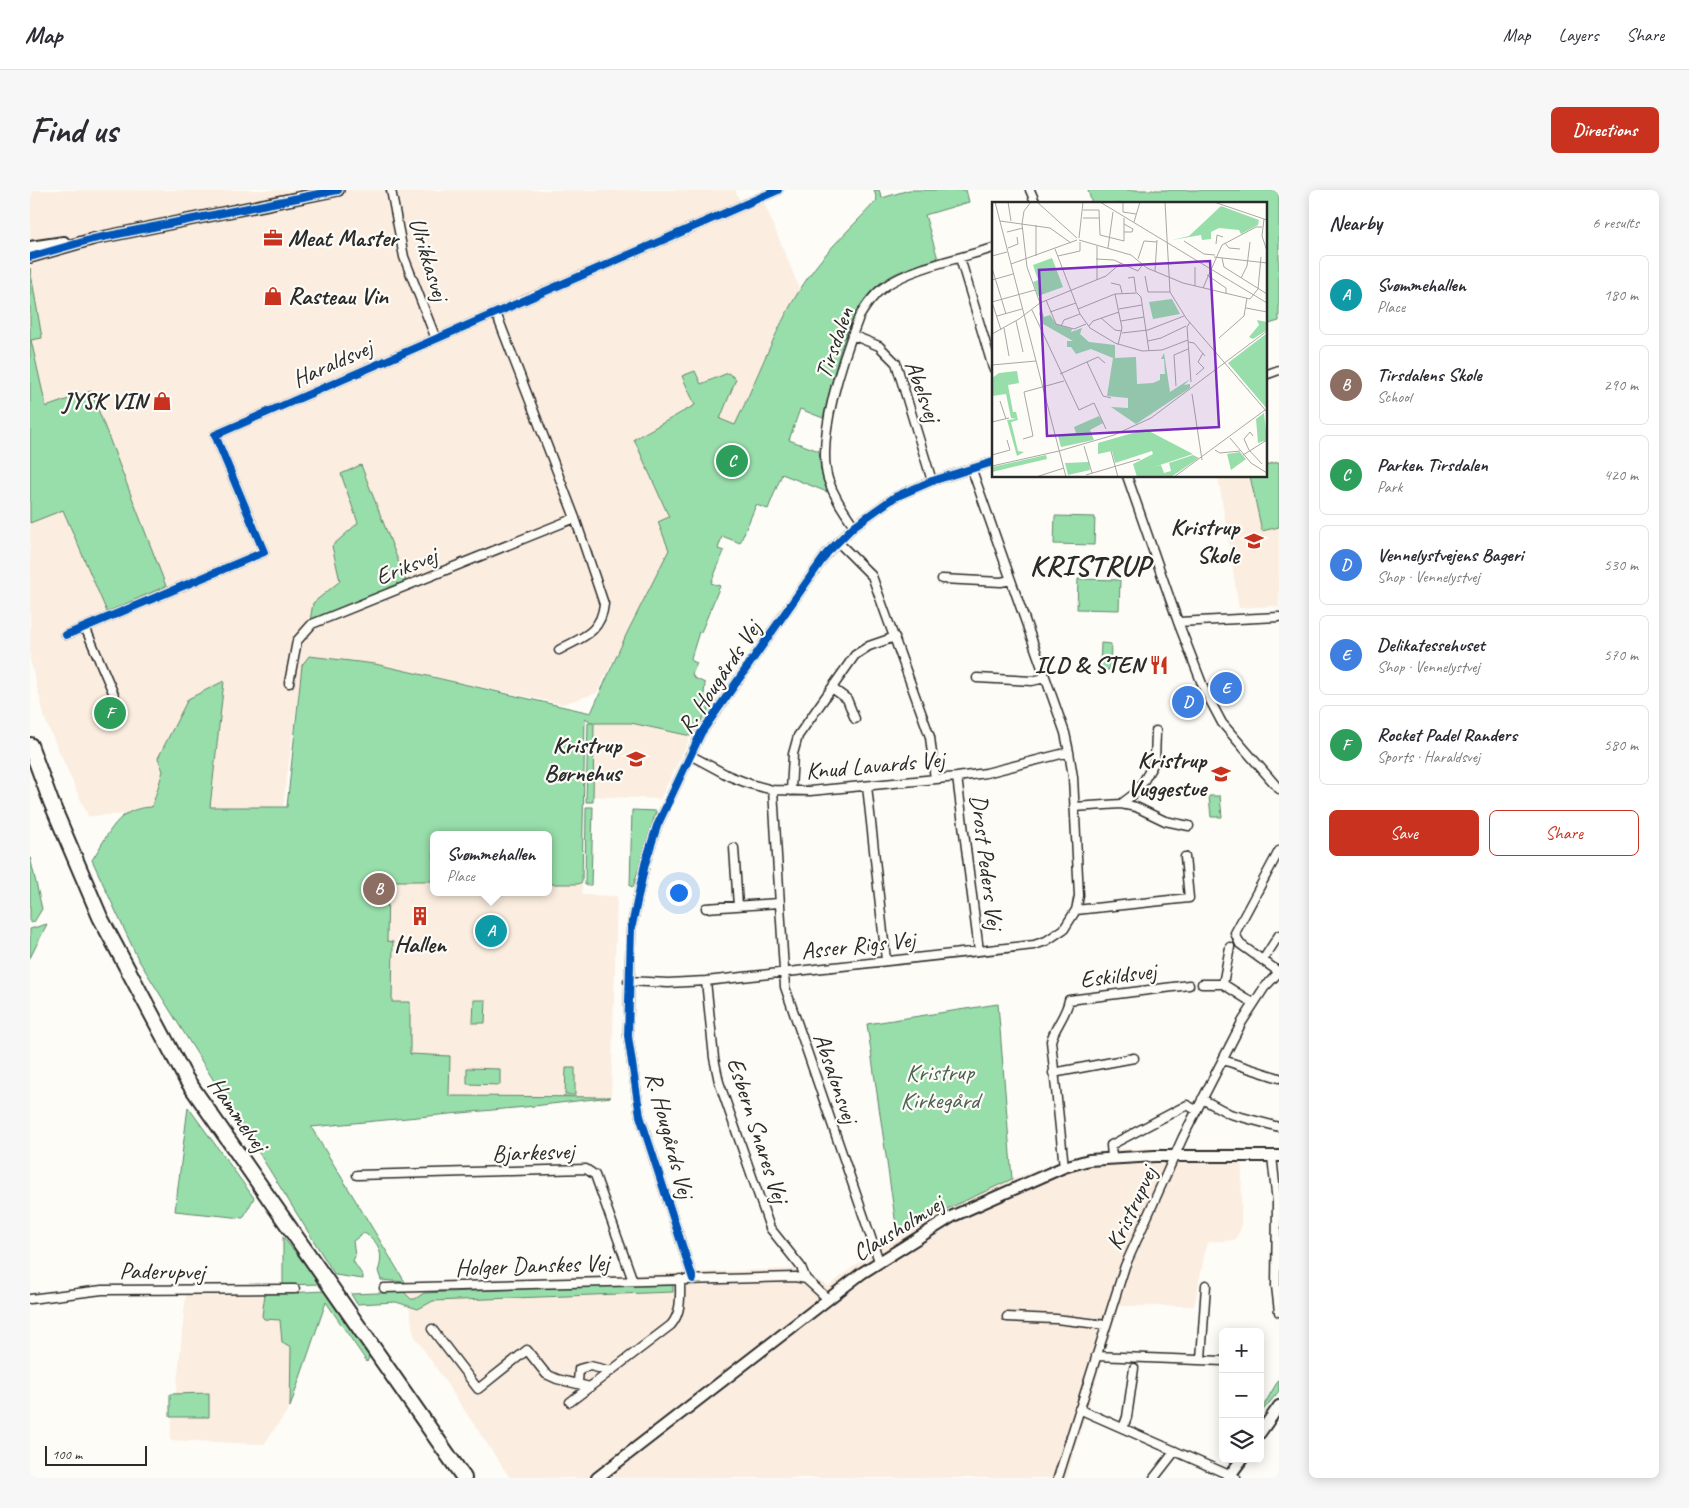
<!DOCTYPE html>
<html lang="en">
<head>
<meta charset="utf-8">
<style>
  :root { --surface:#fff; --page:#f7f7f7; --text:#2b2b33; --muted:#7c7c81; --line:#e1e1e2; --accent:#c8321e }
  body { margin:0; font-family:Caveat,sans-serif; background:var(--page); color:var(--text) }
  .controls { position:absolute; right:15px; bottom:15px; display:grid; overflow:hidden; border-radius:8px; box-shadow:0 2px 12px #0003 }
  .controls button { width:45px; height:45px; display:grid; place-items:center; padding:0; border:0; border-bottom:1px solid var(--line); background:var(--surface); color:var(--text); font:25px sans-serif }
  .scale { position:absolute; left:15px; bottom:12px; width:102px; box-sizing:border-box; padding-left:5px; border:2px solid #2b2b2b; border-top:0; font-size:14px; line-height:18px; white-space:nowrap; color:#2b2b2b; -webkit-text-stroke:4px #fdfcf7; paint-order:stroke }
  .you { position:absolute; left:648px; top:702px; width:18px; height:18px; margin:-12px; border:4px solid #fff; border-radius:50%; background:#1a73e8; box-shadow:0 0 0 8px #1a73e833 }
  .badge { display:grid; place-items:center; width:32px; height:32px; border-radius:50%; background:var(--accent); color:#fff; font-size:16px; font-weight:700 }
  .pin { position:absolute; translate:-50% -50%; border:2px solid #fff; box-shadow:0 1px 5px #0006 }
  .popup { position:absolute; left:400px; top:641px; width:122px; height:65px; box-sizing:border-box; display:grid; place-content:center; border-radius:8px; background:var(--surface); filter:drop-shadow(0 1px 4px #0005); font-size:16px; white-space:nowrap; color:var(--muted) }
  .popup b { font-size:19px; color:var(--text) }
  .popup::after { content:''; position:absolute; left:50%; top:100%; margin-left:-10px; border:10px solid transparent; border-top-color:var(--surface) }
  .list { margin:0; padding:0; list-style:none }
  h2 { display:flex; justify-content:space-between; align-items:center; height:65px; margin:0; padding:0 20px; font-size:21px }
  h2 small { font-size:16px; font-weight:400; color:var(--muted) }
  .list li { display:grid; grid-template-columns:32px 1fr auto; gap:15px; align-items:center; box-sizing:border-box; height:80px; margin:0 10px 10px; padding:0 10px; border:1px solid var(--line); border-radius:8px }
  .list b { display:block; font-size:19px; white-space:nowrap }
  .list p { margin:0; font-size:16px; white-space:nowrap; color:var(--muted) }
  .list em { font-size:16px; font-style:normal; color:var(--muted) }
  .actions { display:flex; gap:10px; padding:15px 20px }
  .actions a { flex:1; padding:11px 0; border:1px solid var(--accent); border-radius:8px; text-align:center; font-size:18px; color:var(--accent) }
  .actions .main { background:var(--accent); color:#fff }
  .icon { flex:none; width:28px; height:28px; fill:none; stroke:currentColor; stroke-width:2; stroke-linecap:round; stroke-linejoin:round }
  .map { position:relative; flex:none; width:1249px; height:1288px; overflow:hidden; border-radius:8px }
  header { display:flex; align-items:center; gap:30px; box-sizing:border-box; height:70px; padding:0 25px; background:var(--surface); border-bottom:1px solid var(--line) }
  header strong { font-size:24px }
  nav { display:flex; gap:28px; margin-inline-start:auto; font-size:18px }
  .intro { display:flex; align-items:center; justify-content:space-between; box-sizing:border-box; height:120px; padding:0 30px }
  h1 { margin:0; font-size:35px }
  .button { padding:12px 22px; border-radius:8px; background:var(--accent); color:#fff; font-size:18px; font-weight:700 }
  main { display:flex; gap:30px; padding:0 30px }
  aside { flex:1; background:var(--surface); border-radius:8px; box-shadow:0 2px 12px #0003 }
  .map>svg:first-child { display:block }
</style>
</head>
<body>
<header>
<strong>Map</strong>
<nav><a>Map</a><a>Layers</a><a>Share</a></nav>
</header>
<div class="intro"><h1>Find us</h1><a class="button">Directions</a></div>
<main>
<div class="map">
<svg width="1249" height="1288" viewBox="0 0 1249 1288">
  <rect width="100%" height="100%" fill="#fdfcf7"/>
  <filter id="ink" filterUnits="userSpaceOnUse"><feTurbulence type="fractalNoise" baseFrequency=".02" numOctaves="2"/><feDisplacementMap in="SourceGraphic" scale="10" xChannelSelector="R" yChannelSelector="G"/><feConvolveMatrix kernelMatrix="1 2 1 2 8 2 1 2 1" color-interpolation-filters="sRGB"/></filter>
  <g filter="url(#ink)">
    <path fill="#fbeddf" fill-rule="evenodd" d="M0,0H705L714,21L734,13L770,100L747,139L696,256L675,209L604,249L639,328L628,332L639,360L567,503L532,514L345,474L279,466L272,475L253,616L58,626L16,532L0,470Z
      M1249,271V418L1243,416L1209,418L1188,286H1235V273Z
      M555,528L552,705L587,706L581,907L419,906L380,864V812H362L363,753L357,752L264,633ZM404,645H518V702H404Z
      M564,533H601L661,546L630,609L562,606Z
      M1212,958L1211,1038L1205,1050L1177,1052L1164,1116H1089L1036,1288H480L384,1145L375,1092L764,1079L799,1096L867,1042L982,989L1038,969L1086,959Z
      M156,1104H254L267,1155L260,1217L234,1254L140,1250L142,1228L179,1227V1203L146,1204Z"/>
    <path fill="#98deaa" stroke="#62846a" d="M844,0H849L852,8L879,0H936L939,12L895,25L908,69C892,74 875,78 861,86C814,114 806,180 793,228L770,219L759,250L789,261L791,281L797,302L752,284L738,319L726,315L710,353L692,346L688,359L694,361L681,393L690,396L671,442H669L661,468L662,471L667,473L662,484L664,488L675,493L674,505L683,513L661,546L601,533H564L563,612H556L558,533H563L555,528L552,692L548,694H519L518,645H404L403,691H358L357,751L363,752L362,812H380V864L420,866L419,906L581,907L495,917L281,937L375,1092L351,1090L348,1081C354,1065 350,1052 334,1043L323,1051L325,1066L323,1071L333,1086V1089L305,1085L108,769L62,670C80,643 86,618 122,617L133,581L128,568L158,509L194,491L180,617H257L272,475L279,466L345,474L561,523L597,443L639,360L628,332L639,327L604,249L665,215L652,186L665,181L671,194L698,183L706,189L690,229L705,235C731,181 750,123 787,75C805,52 827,32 847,10Z
      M1058,0H1249V131L1235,135V14H1062Z
      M0,78L12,148L1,150L16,217L61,201L136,396L77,422L33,320L0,333Z
      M1249,272V337L1232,341L1220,286H1235V275Z
      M331,275L376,391L280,431L283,413L310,391L302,356L328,333L311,284Z
      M1025,326L1065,327L1064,355L1024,354Z
      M1048,389L1090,390L1089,420L1047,419Z
      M1071,453L1081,454L1080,480L1070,479Z
      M1179,606H1190L1192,627H1181Z
      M556,617H563L561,695H555Z
      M602,620L626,621L603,697L600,696Z
      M0,667L12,719L4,732L0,733Z
      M17,734L0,768V739Z
      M444,810H456L455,833H443Z
      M968,814L982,989L867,1042L837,834Z
      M437,878L470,879V895L437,894Z
      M536,878H545V905H535Z
      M158,917L224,1008L213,1028L145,1021Z
      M253,1047L291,1094L253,1095Z
      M634,1093L643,1096V1102L403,1111L388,1119L366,1112L327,1114L321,1104L374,1102L381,1109H385L394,1103Z
      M295,1101L341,1162L337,1172L296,1112L260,1217L261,1157L252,1152L250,1130L234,1129L232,1126L235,1104Z
      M1249,1189V1201L1230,1224V1222Z
      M179,1203V1227H140V1204Z"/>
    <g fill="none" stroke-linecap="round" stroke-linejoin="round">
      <g stroke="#2b2b2b" stroke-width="11">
        <path id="street" d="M361,0L374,67L406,149
          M1000,0L1006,14
          M930,68L963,178
          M466,123L545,328L574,414C571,443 552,447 529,460
          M822,145L849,156L866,173L902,291
          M1235,185L1249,180
          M1097,286L1148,432L1174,499L1192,533L1249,599
          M824,336C814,321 804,307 798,289C786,247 813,168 829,127C836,116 843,105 854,97C880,78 931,68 963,58
          M808,352L842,386L900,547L905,589
          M912,389L971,392L981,390
          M1148,432L1249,427
          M55,437L85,507
          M36,445L234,362L185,245L748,0
          M947,488L1002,491L1015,488
          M259,493L267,451L282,434L545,328
          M802,498L817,509L825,529
          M660,565L699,586L720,594L743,600L780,601L927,587L956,583L1039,562
          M927,587L949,761
          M837,596L856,770
          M743,600L755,797L849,1071
          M761,601L763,564L768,546L825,465L839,456L865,447
          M1091,614L1106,617L1135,631L1159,636
          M1044,617L1091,614L1108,601L1125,571L1126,541
          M704,658L708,716
          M1249,661L1205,743L1210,754L1249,782
          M676,718L749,713
          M1046,720L1159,708L1155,667
          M1200,757L1193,794L1223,813
          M1233,770L1249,745
          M598,791L638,793L676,791L1004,755L1016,751L1034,739L1046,720L1049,706L1043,587L1039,562L1035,543L942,280
          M676,791L684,868L689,892L740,1038L771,1077L776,1089
          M1172,794H1193
          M1193,870L1249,888
          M1023,883L1104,868
          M1172,909L1200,924L1249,937
          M1242,966L1247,1013L1246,1096L1249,1122
          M1082,967L1081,955L1157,915L1166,920
          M1034,977L1021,851C1025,836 1036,826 1039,810L1159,795
          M327,985L556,979L565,985L603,1091
          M663,1089L610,926L598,846L601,740L615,674L627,636L671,543L797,363L824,336L865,307L902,291L963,272
          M354,1098L765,1087L776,1089L798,1109
          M0,1109L72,1100L265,1099
          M977,1127L1026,1129L1076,1135
          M402,1139L448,1199L497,1160L516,1184L527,1189L560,1197
          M1066,1166L1193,1171
          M1171,1169L1176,1095
          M548,1192L549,1179L560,1176L581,1181
          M540,1212L641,1135C652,1122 650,1106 650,1089
          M1049,1219L1206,1288
          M1093,1238L1097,1227L1104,1178
          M1028,1288L1095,1076L1153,947L1212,832L1234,798L1249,782
          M1124,1288L1145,1261"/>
      </g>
      <g stroke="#2b2b2b" stroke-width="14">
        <path id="secondary" d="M0,57L34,52
          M0,67L63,49L308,0
          M1230,1243L1249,1216
          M567,1288L832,1083L923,1026L1034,977L1059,970L1125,966H1249
          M1198,1288L1212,1269"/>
      </g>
      <g stroke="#2b2b2b" stroke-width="18">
        <path id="highway" d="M0,555L21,612L70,727L156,889L434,1288"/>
      </g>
      <use href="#street" stroke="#fdfcf7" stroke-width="8"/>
      <use href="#secondary" stroke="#fdfcf7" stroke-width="10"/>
      <use href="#highway" stroke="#fdfcf7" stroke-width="14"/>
      <g stroke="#fdfcf7" stroke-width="11">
        <path id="cycleway" d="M0,67L63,49L308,0
          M36,445L234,362L185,245L748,0
          M663,1089L610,926L598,846L601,740L615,674L627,636L671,543L797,363L824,336L865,307L902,291L963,272"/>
      </g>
      <use href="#cycleway" stroke="#0057b8" stroke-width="8"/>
    </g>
  </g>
  <defs>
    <g id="office-bare" transform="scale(1.5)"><path d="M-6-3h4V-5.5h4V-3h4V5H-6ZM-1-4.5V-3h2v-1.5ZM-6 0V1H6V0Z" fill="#c8321e" stroke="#fdfcf7" stroke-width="2.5" paint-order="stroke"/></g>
    <g id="shop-bare" transform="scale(1.5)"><path d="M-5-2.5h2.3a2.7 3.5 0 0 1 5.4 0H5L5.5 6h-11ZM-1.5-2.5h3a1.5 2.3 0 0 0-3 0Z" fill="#c8321e" stroke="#fdfcf7" stroke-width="2.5" paint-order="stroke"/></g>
    <g id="school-bare" transform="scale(1.5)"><path d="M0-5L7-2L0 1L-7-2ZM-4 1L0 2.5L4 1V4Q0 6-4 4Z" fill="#c8321e" stroke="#fdfcf7" stroke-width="2.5" paint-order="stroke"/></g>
    <g id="restaurant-bare" transform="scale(1.5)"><path d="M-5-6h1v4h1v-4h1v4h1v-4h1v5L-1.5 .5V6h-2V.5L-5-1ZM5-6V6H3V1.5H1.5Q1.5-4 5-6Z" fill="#c8321e" stroke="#fdfcf7" stroke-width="2.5" paint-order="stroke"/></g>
    <g id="building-bare" transform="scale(1.5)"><path d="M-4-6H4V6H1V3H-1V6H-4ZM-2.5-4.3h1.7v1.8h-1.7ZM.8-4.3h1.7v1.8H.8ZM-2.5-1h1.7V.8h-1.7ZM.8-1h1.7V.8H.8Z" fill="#c8321e" stroke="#fdfcf7" stroke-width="2.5" paint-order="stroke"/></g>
  </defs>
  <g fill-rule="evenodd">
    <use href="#office-bare" x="243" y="48"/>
    <use href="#shop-bare" x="243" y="106"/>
    <use href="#shop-bare" x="132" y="211"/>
    <use href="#school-bare" x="1224" y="351"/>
    <use href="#restaurant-bare" x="1129" y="475"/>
    <use href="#school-bare" x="606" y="569"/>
    <use href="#school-bare" x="1191" y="584"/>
    <use href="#building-bare" x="390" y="726"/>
  </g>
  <g text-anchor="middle" stroke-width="4.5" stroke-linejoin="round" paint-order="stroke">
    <g font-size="24" font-weight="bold" fill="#2b2b2b" stroke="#fdfcf7" text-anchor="end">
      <text x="258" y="56" text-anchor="start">Meat Master</text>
      <text x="258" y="114" text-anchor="start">Rasteau Vin</text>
      <text x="117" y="219">JYSK VIN</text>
      <text x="1209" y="345">Kristrup<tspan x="1209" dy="28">Skole</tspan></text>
      <text x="1114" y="483">ILD &amp; STEN</text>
      <text x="591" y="563">Kristrup<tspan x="591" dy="28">Børnehus</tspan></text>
      <text x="1176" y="578">Kristrup<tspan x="1176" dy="28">Vuggestue</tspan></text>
      <text x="390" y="762" text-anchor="middle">Hallen</text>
    </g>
    <g font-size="24" fill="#2b2b2b" stroke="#fdfcf7">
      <text transform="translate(399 69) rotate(73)" y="8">Ulrikkasvej</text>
      <text transform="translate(804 153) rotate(-71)" y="8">Tirsdalen</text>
      <text transform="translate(302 173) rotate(-24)" y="8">Haraldsvej</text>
      <text transform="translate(893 201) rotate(70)" y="8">Abelsvej</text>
      <text transform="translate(376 376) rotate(-22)" y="8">Eriksvej</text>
      <text transform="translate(689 487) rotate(-56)" y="8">R. Hougårds Vej</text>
      <text transform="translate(845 575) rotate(-5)" y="8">Knud Lavards Vej</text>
      <text transform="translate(957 672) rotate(83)" y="8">Drost Peders Vej</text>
      <text transform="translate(828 755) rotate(-6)" y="8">Asser Rigs Vej</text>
      <text transform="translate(1088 785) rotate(-7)" y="8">Eskildsvej</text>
      <text transform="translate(806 888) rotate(71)" y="8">Absalonsvej</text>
      <text transform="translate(208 924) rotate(55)" y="8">Hammelvej</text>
      <text transform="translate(728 940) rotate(72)" y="8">Esbern Snares Vej</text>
      <text transform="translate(640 945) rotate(75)" y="8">R. Hougårds Vej</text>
      <text transform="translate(503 962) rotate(-2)" y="8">Bjarkesvej</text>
      <text transform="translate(1101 1018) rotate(-65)" y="8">Kristrupvej</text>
      <text transform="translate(868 1038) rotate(-32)" y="8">Clausholmvej</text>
      <text transform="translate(502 1075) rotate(-2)" y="8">Holger Danskes Vej</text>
      <text transform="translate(132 1081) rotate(1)" y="8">Paderupvej</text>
    </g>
    <g font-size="24" fill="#4c6151" stroke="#fdfcf7">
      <text x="910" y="890">Kristrup<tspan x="910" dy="28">Kirkegård</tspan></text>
    </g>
    <g font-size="29" font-weight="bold" letter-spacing="1" fill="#2b2b2b" stroke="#fdfcf7">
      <text x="1060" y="385">KRISTRUP</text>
    </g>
  </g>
  <g transform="translate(962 12)">
    <rect width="275" height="275" fill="#fdfcf7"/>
    <path d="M229,4L267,18L266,23L249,32L247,28L227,26L219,30V37L210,38L209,33L180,38L197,34ZM60,56L71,85L46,94L41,80L46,78L41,63ZM180,97L188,112L161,117L157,100ZM50,109L52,115L58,113L64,122L80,127L79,130L90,126L88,132L97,140L123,143V156L144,155L145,182L161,181L168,178V172H173L172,157H169L172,151L178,190L198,177L192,183L198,182V186L144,222L119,205L136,206V196L115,194L121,156L99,147L84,152L79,145H75V139H81L51,122L46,123L50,121L47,111ZM265,118L275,120V128L261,137L257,135L267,123ZM275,131V207L236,161ZM25,169L27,181L16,183L21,210H24L26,218L19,220L26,249L32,250L25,254L15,218L24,217L19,216L14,192L0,194V176L7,171ZM272,211L275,238L266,241L264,217ZM107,214L111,221L98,228L102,238L69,245L66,234L84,231L82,225ZM153,227L201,252L162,265L169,263L172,271L179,269L177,261L201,253L207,256L179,275H145L141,262L161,252L160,249L123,261L120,249L106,252V241L151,228L154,231ZM248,250L254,257L239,268L235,252ZM54,253L55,257L0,270V265ZM97,260L98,268L76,273L73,261Z" fill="#98deaa"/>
    <path fill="none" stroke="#a9a8a5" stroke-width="1" d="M3,0L74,275M16,0L19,19M39,0L32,9L30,22L35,65L48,101M45,0L85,36M108,0L275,101M131,0V10L144,12M173,0L178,90L194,116L275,210M222,0L275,18M91,8H107L108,33L132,39V16M91,16H107M272,17L270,34L275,49M8,19L58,26L79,41M142,20L148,0M132,22L141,27L140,30H132M44,23V54M15,30L31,26M87,36L91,0M87,38L139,53L155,66L191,81L258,97L266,87L269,55M192,39L212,52L223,53M233,41L237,46L248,47M224,42L225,33L231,35M16,46L26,42L25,35M116,46L121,10M63,47L88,112L98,126L123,141L150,149L170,148L196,138M0,54L15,50M66,54L88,49V40M222,55L275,61M230,56L232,65L275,92M104,57L122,58L146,69L151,62M146,57L152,39L165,40M19,62L85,38M175,62L198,60M203,65V84M0,66L14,112M163,69L165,38M215,73L234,86V92M153,74L156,90H178M136,76L142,75L144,90M249,76L255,64L258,40M0,78L21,72M105,78V44M119,81L128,83L130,91M211,86L230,43L264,25H270M123,92L130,126L126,143M54,98L64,122L82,127L94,122M0,100L43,88M0,100L9,128M254,106L275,110M86,107L123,92L145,91L149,95L157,149M127,107L150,103M40,108L87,208L102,201L114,227M58,110L84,101M5,114L30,107M109,116L123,128L130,129M24,119L31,150M129,119L152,115M198,120L195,125L199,180M69,124L72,118L88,112M97,124L101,119L127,110M12,126L17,154M130,131L156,128L192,114M0,132L27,117L48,101L114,74L129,61M227,136L252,114L255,96M156,139L169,136L194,124M196,140L202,141L213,154M95,160L111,194L119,196M0,163L44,159M68,172L106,155L113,161M204,173L212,166L206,160L211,151M184,184L182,153L196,147M200,192L210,258M8,199L14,217M0,220L17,216M238,236L259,261L275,271M31,237L41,234L32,190L72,179M92,244L100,271M223,248L228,251L248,249M257,248L252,237L258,230L261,234M257,248L270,262M67,249L122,233L159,216L275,129M119,249L126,275M0,253L18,248L15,238M251,253L275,238M0,264L67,249M94,273L148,257M44,275L72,266M182,275L273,208"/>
    <path fill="#7b2cbf" fill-opacity="0.15" stroke="#7b2cbf" stroke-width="2.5" d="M218,59L227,225L55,234L47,68Z"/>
    <rect width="275" height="275" fill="none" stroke="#2b2b2b" stroke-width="2.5"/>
  </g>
</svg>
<div class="controls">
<button>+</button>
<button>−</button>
<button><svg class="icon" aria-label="layers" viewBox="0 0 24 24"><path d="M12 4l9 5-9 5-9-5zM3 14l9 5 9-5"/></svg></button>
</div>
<div class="scale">100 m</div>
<div class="you"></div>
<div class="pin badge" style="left:461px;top:741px;background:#0f9aa8">A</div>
<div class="popup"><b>Svømmehallen</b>Place</div>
<div class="pin badge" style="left:349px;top:699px;background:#8d6e63">B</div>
<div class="pin badge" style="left:702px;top:271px;background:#2e9e5b">C</div>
<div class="pin badge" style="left:1158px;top:512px;background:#3f7fe0">D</div>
<div class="pin badge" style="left:1196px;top:498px;background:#3f7fe0">E</div>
<div class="pin badge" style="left:80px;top:523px;background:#2e9e5b">F</div>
</div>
<aside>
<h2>Nearby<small>6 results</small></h2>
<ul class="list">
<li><span class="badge" style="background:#0f9aa8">A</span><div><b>Svømmehallen</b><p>Place</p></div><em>180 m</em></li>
<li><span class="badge" style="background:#8d6e63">B</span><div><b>Tirsdalens Skole</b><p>School</p></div><em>290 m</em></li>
<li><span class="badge" style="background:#2e9e5b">C</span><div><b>Parken Tirsdalen</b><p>Park</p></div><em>420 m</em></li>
<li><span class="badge" style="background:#3f7fe0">D</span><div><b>Vennelystvejens Bageri</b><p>Shop · Vennelystvej</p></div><em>530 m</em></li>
<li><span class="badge" style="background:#3f7fe0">E</span><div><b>Delikatessehuset</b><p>Shop · Vennelystvej</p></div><em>570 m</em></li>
<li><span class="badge" style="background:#2e9e5b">F</span><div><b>Rocket Padel Randers</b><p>Sports · Haraldsvej</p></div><em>580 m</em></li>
</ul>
<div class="actions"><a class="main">Save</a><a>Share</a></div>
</aside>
</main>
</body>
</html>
